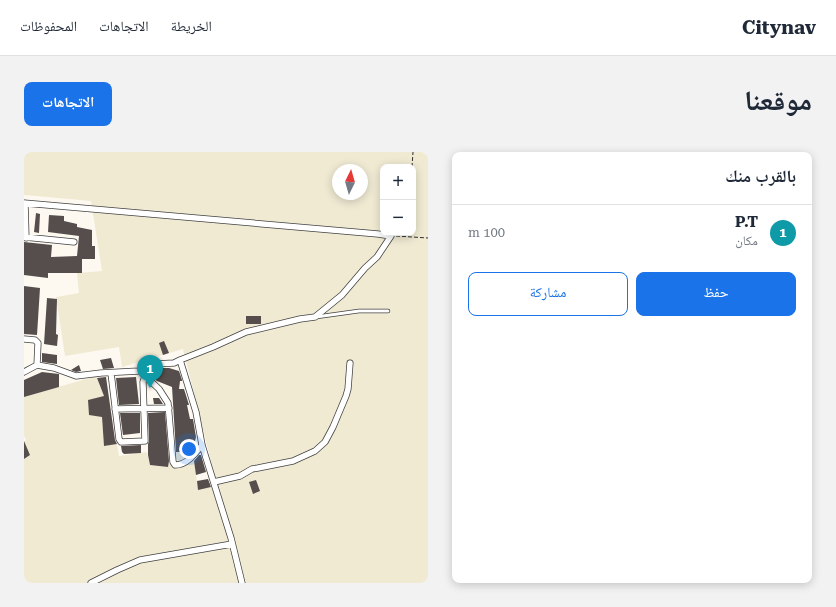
<!DOCTYPE html>
<html lang="ar">
<head>
<meta charset="utf-8">
<style>
  :root { --surface:#fff; --page:#f2f2f3; --text:#1f2937; --muted:#747a83; --line:#e0e1e3; --accent:#1a73e8 }
  body { margin:0; font-family:"Roboto Serif","Noto Naskh Arabic",serif; background:var(--page); color:var(--text); direction:rtl }
  .controls { position:absolute; right:12px; top:12px; display:grid; overflow:hidden; border-radius:8px; box-shadow:0 2px 10px #0003 }
  .controls button { width:36px; height:36px; display:grid; place-items:center; padding:0; border:0; border-bottom:1px solid var(--line); background:var(--surface); color:var(--text); font:20px sans-serif }
  .compass { position:absolute; left:308px; top:12px; width:36px; height:36px; border-radius:50%; background:var(--surface); box-shadow:0 2px 10px #0003; rotate:5deg }
  .you { position:absolute; left:165px; top:297px; width:14px; height:14px; margin:-10px; border:3px solid #fff; border-radius:50%; background:#1a73e8; box-shadow:0 0 0 6px #1a73e833 }
  .badge { display:grid; place-items:center; width:26px; height:26px; border-radius:50%; background:var(--accent); color:#fff; font-size:13px; font-weight:700 }
  .pin { position:absolute; translate:-50% -33px; filter:drop-shadow(0 1px 2px #0008) }
  .pin::after { content:''; position:absolute; top:21px; width:14px; height:12px; background:inherit; clip-path:polygon(0 0,100% 0,50% 100%) }
  .list { margin:0; padding:0; list-style:none }
  h2 { display:flex; justify-content:space-between; align-items:center; height:52px; margin:0; padding:0 16px; font-size:17px }
  h2 small { font-size:13px; font-weight:400; color:var(--muted) }
  .list li { display:grid; grid-template-columns:26px 1fr auto; gap:12px; align-items:center; box-sizing:border-box; height:56px; padding:0 16px; border-top:1px solid var(--line) }
  .list b { display:block; font-size:15px; white-space:nowrap }
  .list p { margin:0; font-size:13px; white-space:nowrap; color:var(--muted) }
  .list em { font-size:13px; font-style:normal; color:var(--muted) }
  .actions { display:flex; gap:8px; padding:12px 16px }
  .actions a { flex:1; padding:9px 0; border:1px solid var(--accent); border-radius:8px; text-align:center; font-size:14px; color:var(--accent) }
  .actions .main { background:var(--accent); color:#fff }
  .map { position:relative; flex:none; width:404px; height:431px; overflow:hidden; direction:ltr; border-radius:8px }
  header { display:flex; align-items:center; gap:24px; box-sizing:border-box; height:56px; padding:0 20px; background:var(--surface); border-bottom:1px solid var(--line) }
  header strong { font-size:19px }
  nav { display:flex; gap:22px; margin-inline-start:auto; font-size:14px }
  .intro { display:flex; align-items:center; justify-content:space-between; box-sizing:border-box; height:96px; padding:0 24px }
  h1 { margin:0; font-size:28px }
  .button { padding:10px 18px; border-radius:8px; background:var(--accent); color:#fff; font-size:14px; font-weight:700 }
  main { display:flex; gap:24px; padding:0 24px }
  aside { flex:1; background:var(--surface); border-radius:8px; box-shadow:0 2px 10px #0003 }
  .map>svg:first-child { display:block }
</style>
</head>
<body>
<header>
<strong>Citynav</strong>
<nav><a>الخريطة</a><a>الاتجاهات</a><a>المحفوظات</a></nav>
</header>
<div class="intro"><h1>موقعنا</h1><a class="button">الاتجاهات</a></div>
<main>
<aside>
<h2>بالقرب منك<small></small></h2>
<ul class="list">
<li><span class="badge" style="background:#0f9aa8">1</span><div><b>P.T</b><p>مكان</p></div><em>100 m</em></li>
</ul>
<div class="actions"><a class="main">حفظ</a><a>مشاركة</a></div>
</aside>
<div class="map">
<svg width="404" height="431" viewBox="0 0 404 431">
  <rect width="100%" height="100%" fill="#fdf9f1"/>
  <path fill="#f0ead3" fill-rule="evenodd" d="M0,0H404V431H0V307L6,303L0,290L2,288L0,284V245L72,224L80,244L78,265L80,293L93,292L95,304L123,300L126,313L144,315L145,300H169L174,337L193,334L159,197L98,215L95,195L41,204L32,145L55,141L53,121L78,119L67,49L0,43ZM359,15H389V81H359ZM314,18H338V42H314Z"/>
  <path fill="#554e4c" d="M12,61L16,62L15,81L10,80Z
    M25,63L40,64V69L53,72V75L68,78V94H71V107H58V121H24V126L0,123V90L28,93L27,105L53,104L55,84L24,80Z
    M0,134L16,136L13,183L0,182Z
    M23,146L33,147L32,182L34,183L33,194L20,192Z
    M222,164H237V172H222Z
    M140,189L145,201L139,203L135,191Z
    M18,201L33,203V212L18,210Z
    M87,206L90,216L79,217L76,208Z
    M55,213L57,219L52,220L47,218Z
    M134,216H145L155,219L158,228V229H156L155,237H160L165,253H163L166,267H169L172,285L171,289L164,290L165,300H152L148,235L133,229L130,226Z
    M18,220L35,222V235L0,245V228Z
    M82,225L91,288L93,292L80,294L78,265L65,263L64,248L80,244L73,226Z
    M112,225L115,252L95,253L92,226Z
    M129,246H135L139,252H130Z
    M141,260L145,309L144,315L126,313L124,303V292L125,289L124,261Z
    M96,261H116V281L99,283Z
    M0,289L6,303L0,307Z
    M117,293V301L100,302L98,300L97,294Z
    M175,303H177L182,320L172,323L170,309Z
    M184,327L187,335L174,338L173,329Z
    M232,328L236,339L229,342L225,330Z"/>
  <g fill="none" stroke-linecap="round" stroke-linejoin="round">
    <g stroke="#414141" stroke-width="4.5">
      <path id="lane" d="M292,165L335,159H364"/>
    </g>
    <g stroke="#414141" stroke-width="7">
      <path id="street" d="M0,51L354,82L367,84L353,105L341,116L318,143L291,165L276,167L222,180L189,195L156,208
        M1,51L2,86
        M0,85L50,90
        M0,187L11,188L14,191L13,213L0,220
        M13,213L30,216L52,224L77,221L115,219L122,218L132,212L150,211L156,208L172,260L178,293L207,386L218,431
        M87,221L95,287L97,290L121,289L119,230L121,224
        M119,222L135,237L144,251L149,310L151,313C163,313 171,302 178,293
        M91,257L145,256
        M190,330L216,324L228,317L234,316L269,309L291,299L301,290L309,275L322,244L324,237L326,211
        M67,431L93,418L116,408L208,392"/>
    </g>
    <path stroke="#303030" stroke-width="1" stroke-dasharray="4 2" stroke-linecap="butt" d="M388,15L389,0
      M371,82L375,81
      M372,84L404,86"/>
    <use href="#lane" stroke="#fff" stroke-width="3"/>
    <use href="#street" stroke="#fff" stroke-width="5.5"/>
  </g>
</svg>
<div class="controls">
<button>+</button>
<button>−</button>
</div>
<svg class="compass" viewBox="-18 -18 36 36"><path d="M0-13l5 13h-10z" fill="#e53935"/><path d="M0 13l5-13h-10z" fill="#747a83"/></svg>
<div class="you"></div>
<div class="pin badge" style="left:126px;top:236px;background:#0f9aa8">1</div>
</div>
</main>
</body>
</html>
